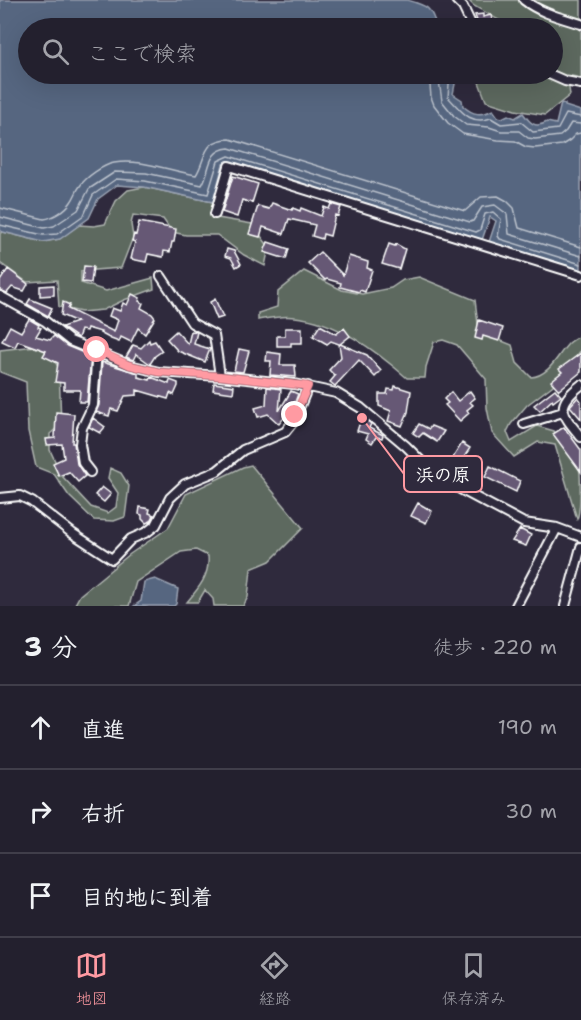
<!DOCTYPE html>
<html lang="ja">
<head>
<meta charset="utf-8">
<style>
  :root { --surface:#23202e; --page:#2b2836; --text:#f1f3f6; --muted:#a3a3aa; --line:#403e4a; --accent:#ff9aa2 }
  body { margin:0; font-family:"Shantell Sans","Klee One",sans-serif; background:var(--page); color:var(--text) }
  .stop { position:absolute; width:18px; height:18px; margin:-14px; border:4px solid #ff9aa2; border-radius:50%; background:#fff }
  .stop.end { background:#ff9aa2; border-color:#fff; box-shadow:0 2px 6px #0008 }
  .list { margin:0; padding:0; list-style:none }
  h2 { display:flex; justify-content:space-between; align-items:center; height:78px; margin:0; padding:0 24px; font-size:26px }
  h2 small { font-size:20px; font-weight:400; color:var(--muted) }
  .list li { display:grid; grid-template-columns:39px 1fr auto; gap:18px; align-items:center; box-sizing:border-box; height:84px; padding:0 24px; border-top:2px solid var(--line) }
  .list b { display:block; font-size:22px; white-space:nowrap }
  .list em { font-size:20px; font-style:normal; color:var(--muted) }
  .icon { flex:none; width:33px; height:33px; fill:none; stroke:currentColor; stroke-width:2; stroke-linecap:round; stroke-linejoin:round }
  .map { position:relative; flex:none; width:581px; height:606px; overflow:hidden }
  .search { position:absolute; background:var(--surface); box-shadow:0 6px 24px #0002; left:18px; right:18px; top:18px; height:66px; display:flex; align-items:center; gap:15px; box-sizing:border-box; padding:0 21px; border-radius:33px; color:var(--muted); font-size:22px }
  .sheet { height:330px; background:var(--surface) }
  nav { display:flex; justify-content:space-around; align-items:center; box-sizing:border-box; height:84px; border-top:2px solid var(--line); background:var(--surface); font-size:16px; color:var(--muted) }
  nav a { display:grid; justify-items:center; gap:3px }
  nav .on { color:var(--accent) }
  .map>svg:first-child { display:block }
</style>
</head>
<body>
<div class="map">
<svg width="581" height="606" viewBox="0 0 581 606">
  <rect width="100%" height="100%" fill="#2f2a3d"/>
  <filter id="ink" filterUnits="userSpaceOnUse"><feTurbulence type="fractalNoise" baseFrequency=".0167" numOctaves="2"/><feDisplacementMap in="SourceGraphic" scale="12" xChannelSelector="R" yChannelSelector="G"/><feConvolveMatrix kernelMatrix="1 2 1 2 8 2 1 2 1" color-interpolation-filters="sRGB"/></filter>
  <g filter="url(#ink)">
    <path fill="#5d695f" stroke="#aeb4af" stroke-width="1.5" d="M468,0H581V78L567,75L570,95L545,115L515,110L486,101L476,74H552V28H497L504,23L474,6Z
      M144,187L213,202L218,218L252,224L269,247L265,266L244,255L217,235H186L172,232L163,219L133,215L131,224L133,237L121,268L81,271V283L106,291L153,278L154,289L124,300L103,310L81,312L59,307L57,280L27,282L0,263V233L3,232L43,242L59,239L79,225L94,226L105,224L116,201L128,190Z
      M304,271L342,290L362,294L391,288L403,280L419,277L475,300L479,332L512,345L517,363L531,377C549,376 557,356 568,344C572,340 577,338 581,335V350L565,373L552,386L527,405L511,424L507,432L511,442L537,426L554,431C561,443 572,454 579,467C581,475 581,510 577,519L555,445L538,442L514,457L492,433L487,408L486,379L457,345L443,340L434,342L426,367L425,378H407C376,351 337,321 295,317C283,315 270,318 258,320V313L277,307L278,292Z
      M36,346L49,353L59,368L61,424L50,434V450L62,476L91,507L108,513L116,507L118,493L108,478L110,468L121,473L129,486L125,517L114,521L94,520L69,496L54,474L36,467L28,431L26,382L0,372V350Z
      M251,465L303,528L270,561L251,569L248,597L243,606H214L213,599L205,590L198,602H187C199,588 210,575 208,556L196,550L181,552L136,582L129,606H74L80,595L130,554L168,528L186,494L243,467Z"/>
    <path fill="#566680" stroke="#9aa3b3" stroke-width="1.5" d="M0,0H407C428,6 431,7 437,28H28V74H451L455,84L453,94L462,100L463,106C473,115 481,116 493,110L498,117L502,118L508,115L515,118L523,113C530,123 535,129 547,122L556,124L561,103L565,104V106L581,111V270L489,242L496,221L490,217L482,240L228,161L223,164L213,202L144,187L117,185L98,199L89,218L60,239L43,242L3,232L0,230Z
      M155,579L178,589L176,604L174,606H134L141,601L144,582Z"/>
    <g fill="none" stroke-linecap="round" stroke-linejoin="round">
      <path stroke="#bbc2cc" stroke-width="1.5" d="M429,74L431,97L434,105L448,123L463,134L498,140L515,141L526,147L535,148L562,145L570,140L576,134L581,133
        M438,74L442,101L454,116L466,125L489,127L501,131H519L528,138L535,139L560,136L566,131L571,123L581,124
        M446,74L449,84L448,97C460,109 469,126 491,118L501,124L521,122L533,132L558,129L566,114L581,117
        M0,208L44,219C53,218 66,210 71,202C75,197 76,191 80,186C86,177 103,165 114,163C140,158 169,171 196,175C207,158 201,140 230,139L465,211L481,197L498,196L507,201L514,208L519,228L581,247
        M0,217L44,228L54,226L78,210L89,189L115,172L146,173L202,185C211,171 206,150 229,148L470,222L473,221L482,207L495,205L507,214L509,234L581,256
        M0,225L43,235L57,234L84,215L93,195L116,179L145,181L208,194L218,161L229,156L476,232L480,230L485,214L493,212L501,219L498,236L500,239L581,264"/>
    </g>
    <path fill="#665874" stroke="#fff" stroke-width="1.5" d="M483,14V17L491,15L493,25L479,27L475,15Z
      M233,176L258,184L252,203L242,200L237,217L222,212Z
      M272,203L292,210L293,208L300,211L301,208L321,216L324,207L329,209L331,204L341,207L338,216L335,215L330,236L323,234L322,239L312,236L315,225L289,219L284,234L263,227L260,237L249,234L258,206L269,209Z
      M139,222L176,229L174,242H172L170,252L164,251L163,257L148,254L146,262L131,259L135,242L132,241L134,234L136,235Z
      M268,242L289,249L286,259L264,252Z
      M389,244L395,246L396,244L405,249L399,269L382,264Z
      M227,249L234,251L241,264L236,267L231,258L225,256Z
      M320,252L343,275L349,256L368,262L367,268L372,270L365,292L360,290L359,292L340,287L341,283L327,279L325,280L308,263Z
      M84,266L93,267L91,283L82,282Z
      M8,269L28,284L24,291L12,287L7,293L0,290V281Z
      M54,285V295L40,296V286Z
      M132,294L140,298L139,301L143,303L141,308L152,314L155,318L145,334L138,328L131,342L121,337L119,342L111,339L100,333L101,332L87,328L86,331L81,330L78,338L62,327L77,322L61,315L63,302L70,305L68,309L114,332L118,320L109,316L112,308L120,311L123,303L127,305Z
      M30,299L52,308L48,316L27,304Z
      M215,299L223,317L217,319L210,302Z
      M29,319L39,325L38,327L41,328L36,336L50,340L54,336L67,346L91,356L87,402H79L80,390H64V383L55,382L58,363L43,356L46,351L18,341L15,347L2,341L10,326L21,332Z
      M479,320L503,328L499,341L483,336L482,340L475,338Z
      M320,325L336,334L344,328L350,336L340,344L367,355L381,371L375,377L359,360L335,386L330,382L335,376L329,370L341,357L339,344L331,341L327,344L313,336Z
      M285,328H302V343H291V346H277V336H285Z
      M176,331L188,344L191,331L197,332L194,344L210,349L205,362L178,351L167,339Z
      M149,340L150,343L155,341L162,351L155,356L150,364L136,354L133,360L126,357L133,345L141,348Z
      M239,349L249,351L243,372L234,371Z
      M267,352L281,354L280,365H295L296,377L270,375L271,361H266Z
      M581,353V372L559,390L551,381L562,372L559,369Z
      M102,362L138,373V377L150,380L151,377L169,384L170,380L178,383V386L174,395L170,393L168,399L137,390V395L125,396L118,411L111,409L109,416L96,412L99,405Z
      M214,383L234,386L233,393L213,390Z
      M395,386L411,391L408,412L402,426L388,421L391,411L379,406V394H387L388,389L394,390Z
      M267,387L281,389L279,411L291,391L298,394L293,407L279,424L268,414L258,417L255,408L266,405Z
      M555,389L561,396L553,402L552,400L540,411L534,405Z
      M470,391L475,398L470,402L473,405L467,410L469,413L460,421L445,405L448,403L444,399L451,392L458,401Z
      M578,397L581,401V419L570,406Z
      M56,412L74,414L72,443H74L77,464L85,476L78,482L69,472L59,476L53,463L64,458L62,444L47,445L46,439L55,438Z
      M93,418L105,427L100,433L89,427Z
      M361,419H365L371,424L369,428L383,435L382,438L376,437L372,443L366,439L368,434L357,431Z
      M419,424L429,429L431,426L444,431L437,442L423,433L419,437L413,433Z
      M564,427L581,450V472L553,434Z
      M462,443L470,448L459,465L462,467L455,478L444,472Z
      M490,466L520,481L516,492L485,477Z
      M102,487L111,494L104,502L95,495Z
      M418,503L432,511L426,523L411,516Z
      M140,507L150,509L149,513L154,515L151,521L146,523L142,519V515L139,514Z
      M520,529L531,535L526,546L512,541Z"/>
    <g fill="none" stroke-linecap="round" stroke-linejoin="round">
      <g stroke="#fff" stroke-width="12">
        <path id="minor" d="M456,0L463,7L473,28
          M524,0C540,13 562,18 581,24
          M549,74L565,81L581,84
          M215,214L229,166L581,275
          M161,276L192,323L214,335L220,376
          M0,296L45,321L70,341L129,365L159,372L220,376L294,384L336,393L361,408L406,446L432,472L458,488L524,523L557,528L581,537
          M581,385C554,406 562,414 581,437
          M524,424L563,412
          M90,472L83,463L80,444L82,428L93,405L97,350
          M0,498L20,496L32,502L72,533L112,559L131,539L147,532L156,525L170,498L185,484L217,471L243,450L285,432L294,421L308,386
          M516,606L557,528
          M565,606L581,547"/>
      </g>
      <use href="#minor" stroke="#2f2a3d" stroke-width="8"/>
    </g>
  </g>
  <g fill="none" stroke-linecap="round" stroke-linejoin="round" filter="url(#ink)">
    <path stroke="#ff9aa2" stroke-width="8" d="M97,350L129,365L159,372L220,376L308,386L295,415"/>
  </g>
  <path fill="none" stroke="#ff9aa2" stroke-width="2" d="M362 418L404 474"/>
  <circle fill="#ff9aa2" stroke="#2f2a3d" stroke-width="2" cx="362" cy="418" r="6"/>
  <rect fill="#2f2a3d" stroke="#ff9aa2" stroke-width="2" x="404" y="456" width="78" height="36" rx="6"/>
  <g font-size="18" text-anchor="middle" font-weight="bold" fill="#fff">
    <text x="443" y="481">浜の原</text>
  </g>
</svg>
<div class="stop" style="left:97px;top:350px"></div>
<div class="stop end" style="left:295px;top:415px"></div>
<div class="search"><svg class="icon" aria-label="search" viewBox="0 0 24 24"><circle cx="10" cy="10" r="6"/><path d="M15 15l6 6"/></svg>ここで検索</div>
</div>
<section class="sheet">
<h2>3 分<small>徒歩 · 220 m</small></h2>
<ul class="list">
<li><svg class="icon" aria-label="ahead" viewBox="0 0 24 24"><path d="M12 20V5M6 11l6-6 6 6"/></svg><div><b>直進</b></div><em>190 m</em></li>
<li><svg class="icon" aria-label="right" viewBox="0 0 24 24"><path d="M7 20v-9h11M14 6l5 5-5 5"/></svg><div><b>右折</b></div><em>30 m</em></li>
<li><svg class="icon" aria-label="arrive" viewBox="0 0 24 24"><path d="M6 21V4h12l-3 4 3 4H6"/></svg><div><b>目的地に到着</b></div></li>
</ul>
</section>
<nav>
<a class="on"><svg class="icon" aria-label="map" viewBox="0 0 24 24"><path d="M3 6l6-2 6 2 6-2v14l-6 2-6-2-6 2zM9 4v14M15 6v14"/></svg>地図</a>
<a><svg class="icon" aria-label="directions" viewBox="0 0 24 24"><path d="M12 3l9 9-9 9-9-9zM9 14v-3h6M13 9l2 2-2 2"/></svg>経路</a>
<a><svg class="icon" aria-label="saved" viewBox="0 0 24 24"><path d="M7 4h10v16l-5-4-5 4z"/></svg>保存済み</a>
</nav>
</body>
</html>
